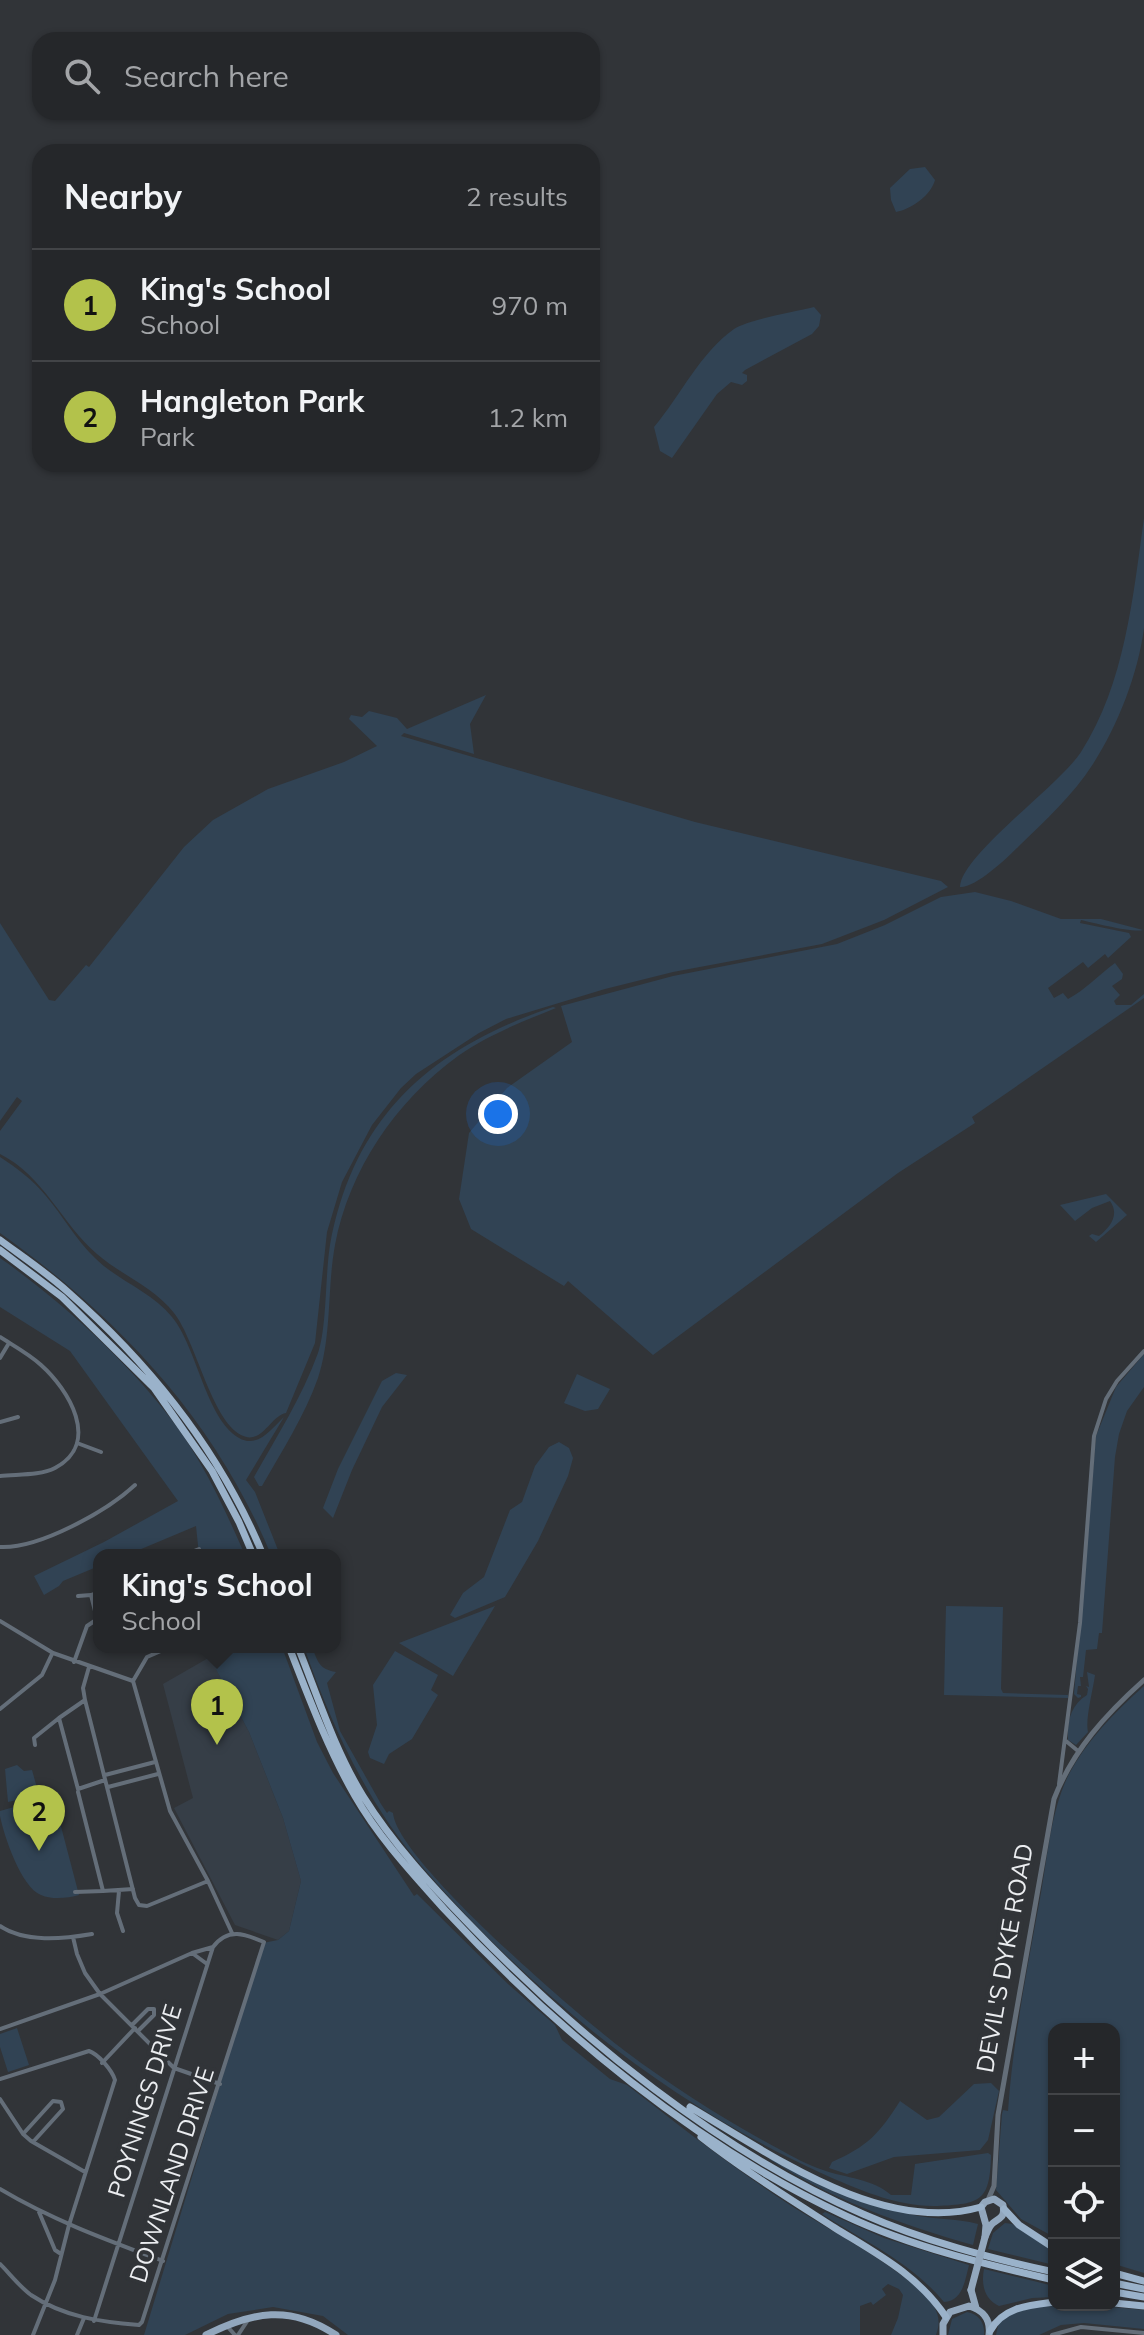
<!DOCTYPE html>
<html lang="en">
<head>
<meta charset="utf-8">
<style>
  :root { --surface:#25272a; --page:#313336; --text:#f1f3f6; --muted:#a3a5a8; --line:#424447; --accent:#b3c24b }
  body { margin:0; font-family:Mulish,sans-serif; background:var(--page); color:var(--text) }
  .controls { position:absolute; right:24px; bottom:24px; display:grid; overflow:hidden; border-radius:16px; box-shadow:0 2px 6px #0004 }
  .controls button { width:72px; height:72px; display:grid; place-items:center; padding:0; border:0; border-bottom:2px solid var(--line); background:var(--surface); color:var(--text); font:40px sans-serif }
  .you { position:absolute; left:498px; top:1114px; width:28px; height:28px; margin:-20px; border:6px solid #fff; border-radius:50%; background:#1a73e8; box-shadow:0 0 0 12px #1a73e833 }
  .badge { display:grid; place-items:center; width:52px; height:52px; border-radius:50%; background:var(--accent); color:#111; font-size:26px; font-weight:700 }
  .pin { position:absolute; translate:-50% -66px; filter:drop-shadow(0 2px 4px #0008) }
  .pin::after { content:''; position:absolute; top:42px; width:28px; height:24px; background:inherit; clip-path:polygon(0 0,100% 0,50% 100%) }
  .popup { position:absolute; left:93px; top:1549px; width:248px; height:104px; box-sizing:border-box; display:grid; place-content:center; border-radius:16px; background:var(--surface); filter:drop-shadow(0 2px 6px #0005); font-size:26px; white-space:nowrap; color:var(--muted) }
  .popup b { font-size:30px; color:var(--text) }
  .popup::after { content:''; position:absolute; left:50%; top:100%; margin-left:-16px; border:16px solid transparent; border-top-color:var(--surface) }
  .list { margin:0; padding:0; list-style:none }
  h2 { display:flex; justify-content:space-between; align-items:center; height:104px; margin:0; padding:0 32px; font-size:34px }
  h2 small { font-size:26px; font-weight:400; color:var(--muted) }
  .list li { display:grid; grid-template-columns:52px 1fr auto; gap:24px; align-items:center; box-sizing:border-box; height:112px; padding:0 32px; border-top:2px solid var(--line) }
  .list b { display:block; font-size:30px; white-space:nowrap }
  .list p { margin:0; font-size:26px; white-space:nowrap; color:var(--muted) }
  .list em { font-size:26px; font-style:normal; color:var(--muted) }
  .icon { flex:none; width:44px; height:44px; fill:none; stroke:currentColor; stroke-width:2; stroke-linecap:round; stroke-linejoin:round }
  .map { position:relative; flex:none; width:1144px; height:2335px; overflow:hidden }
  .search { position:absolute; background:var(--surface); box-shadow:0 2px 6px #0004; left:32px; top:32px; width:568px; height:88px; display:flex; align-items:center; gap:20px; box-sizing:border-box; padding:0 28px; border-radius:24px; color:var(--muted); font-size:30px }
  .panel { position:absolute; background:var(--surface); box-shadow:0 2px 6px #0004; left:32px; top:144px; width:568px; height:328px; border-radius:24px }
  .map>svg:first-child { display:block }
</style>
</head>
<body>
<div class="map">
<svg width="1144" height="2335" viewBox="0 0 1144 2335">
  <rect width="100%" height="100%" fill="#313438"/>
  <path fill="#363e47" d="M210,1657L249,1732L283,1818L301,1881L289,1931L278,1940L235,1925L174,1808L193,1798L163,1684Z"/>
  <path fill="#314354" d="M925,167L935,180C931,195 912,209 896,212L891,200L890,188L910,169Z
    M814,307L821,315L819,326L812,334L745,370L742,373L747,375V381L742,385L731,382L717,394L672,458L660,451L654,427C681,395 700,353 734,329C750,319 794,312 814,307Z
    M1144,518C1144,553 1144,592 1144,628C1138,674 1118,725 1093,764C1073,795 1045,821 1019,846C1008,857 976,888 960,887C961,855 1059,786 1081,752C1125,684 1133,596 1144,518Z
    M486,695L470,724L474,754L404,733L401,736L695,822L941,881L948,887L884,920L822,944L673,972L605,989L506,1019L479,1033L416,1074L401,1088L372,1125L342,1182L327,1232L315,1343L286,1413C270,1416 262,1446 241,1435C211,1419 196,1341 174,1313C154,1287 121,1275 97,1254C61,1223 44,1176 0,1154V1131L22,1101L17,1097L0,1121V923L49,1000L55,1001L86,965L89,967L184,847L213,820L268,789L344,762L377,746L349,719L351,715L362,717L369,711L397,718L407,729Z
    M975,892L1011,901L1061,919H1101L1143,930C1133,933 1094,923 1081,920L1080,923L1129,933L1131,937L1108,958L1105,954L1088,968L1083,962L1048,988L1054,998L1063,993L1068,999C1085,990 1100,974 1115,963L1123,974L1122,979L1112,986L1120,995L1114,1001L1116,1005H1131L1144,994V998L972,1117L975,1123L898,1173L653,1355L568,1281L564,1286L471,1229L459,1199L469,1133L507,1088L572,1042L561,1006L673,976L837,944L885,925L941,897Z
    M553,1007L556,1008C524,1021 487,1035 458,1056C396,1101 349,1170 335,1245C327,1288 332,1336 318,1378C304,1417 282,1451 262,1486H259L254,1477C277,1436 302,1397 318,1353C327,1326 325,1276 330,1245C354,1115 432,1048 553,1007Z
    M0,1157C17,1168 33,1180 46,1196C63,1216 76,1240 95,1258C118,1281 151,1291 172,1317C197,1347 206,1419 239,1438C258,1449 272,1428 284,1417L246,1480L255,1492L280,1555H271C215,1419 118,1317 0,1233Z
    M1106,1194L1127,1215L1096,1242L1089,1236L1092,1234L1099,1236C1110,1227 1120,1215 1110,1201L1092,1208L1075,1221L1060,1205Z
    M0,1258C64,1303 134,1367 180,1431C207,1470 226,1512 245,1555H199L196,1526L127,1555H99V1566L63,1581L59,1586L44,1595L34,1576L104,1542L178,1501L70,1351L0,1307Z
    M1144,1354V1387L1127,1411L1119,1434L1115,1457L1102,1633H1099L1097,1649L1086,1650L1083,1677H1080L1081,1686H1078L1077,1694L1081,1695V1697L1078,1698L1074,1694L1096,1436L1116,1387Z
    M396,1373L407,1375L382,1407L352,1470L333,1518L323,1508L338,1469L382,1381Z
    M577,1374L610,1389L598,1409L585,1411L564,1403Z
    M559,1442L569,1448L573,1458L568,1476L538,1541L505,1597L455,1618L450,1615L463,1593L484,1577L510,1510L522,1502L535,1466L549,1447Z
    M495,1606L453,1676L399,1643Z
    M946,1606L1003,1607L1001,1689L1003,1693L1068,1695V1698L944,1695Z
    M208,1647H282L317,1742L333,1773L414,1896L417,1894L508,1984L555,2025L562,2040L610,2079L627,2085C680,2126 733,2168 790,2205C831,2231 887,2260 922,2292C935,2305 943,2317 936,2335H891L898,2318L903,2295L899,2289L888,2284L882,2289L886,2295L873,2305L871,2302L860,2306V2335H348L323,2316L273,2307L228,2314L185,2335H144L263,1943L278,1940L289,1931L301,1881L283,1818L249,1732L208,1654Z
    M304,1647H312C318,1662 319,1669 336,1672L327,1683L340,1731L381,1804L387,1813L389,1811L393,1813C397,1861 581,2018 625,2051C673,2087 726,2121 779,2149C793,2157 808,2165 823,2170C845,2178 874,2179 891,2195H911L915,2164L988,2153L991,2155C990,2201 981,2204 937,2206C897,2207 857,2189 821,2173C669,2104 534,1995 424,1869C368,1805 332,1727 304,1647Z
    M395,1651L438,1675L431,1690L438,1695L412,1739L389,1754L384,1764L370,1758L368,1752L377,1725L373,1685Z
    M1087,1672L1095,1675C1093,1690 1085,1720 1088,1732L1076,1745L1068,1740C1067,1720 1071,1705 1087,1695L1088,1689L1086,1686L1089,1687Z
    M1144,1686V2273L1114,2264V2029H1054V2237L1021,2219L996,2190L1002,2114L1003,2110L1008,2111C1013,2038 1028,1965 1041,1893C1048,1854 1051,1810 1069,1774C1088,1739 1114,1713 1144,1686Z
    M17,1765L24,1771L32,1770L39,1795L8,1802L5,1769Z
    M53,1796L79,1895C68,1898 52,1900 41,1895C21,1887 4,1836 0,1816V1811Z
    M17,2028L29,2065L8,2072L0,2047V2034Z
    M991,2083L999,2091L988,2140L980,2150L894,2157L847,2174L829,2168L832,2162C868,2146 879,2134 900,2101L927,2120L939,2117L974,2084Z
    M771,2158C817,2179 861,2202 910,2214C933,2220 956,2218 978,2224L973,2245C902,2225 831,2199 769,2159Z
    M825,2212L884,2238L969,2265C965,2280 963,2301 944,2302C912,2263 864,2241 822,2214Z
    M1005,2223L1012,2224L1054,2251V2265L988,2249L993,2233Z
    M984,2269L1054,2286V2297L1032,2298L999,2306C984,2299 981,2284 984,2269Z
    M1047,2305H1091L1144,2310V2329L1084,2323L1061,2325L1039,2335H996L999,2321L1016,2312Z
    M967,2312C979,2314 985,2323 984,2335H948L952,2319Z"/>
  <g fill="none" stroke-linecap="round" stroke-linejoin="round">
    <path stroke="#646e79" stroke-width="4" d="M0,1337C14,1346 29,1354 41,1365C68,1389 102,1443 55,1468C40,1476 16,1474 0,1476
      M0,1358L9,1343
      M0,1422L18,1417
      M77,1443L101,1452
      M0,1547C39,1549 107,1511 135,1485
      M184,1555L199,1549
      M78,1596L91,1595
      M97,1619L91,1595L99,1592
      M0,1621L53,1653L133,1681L170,1811L208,1881L232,1933
      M74,1662L87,1626L99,1618
      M89,1667L83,1688L85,1700L135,1898L139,1905L147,1906L208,1881
      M133,1681L147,1657L170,1647
      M85,1700L59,1718L78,1789L105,1780
      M0,1709L42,1675L52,1654
      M1066,1741L1078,1751
      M35,1745L34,1738L59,1718
      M105,1775L155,1762
      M1059,1784L1080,1623L1094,1436L1106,1399L1117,1381L1144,1351
      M108,1787L158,1774
      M78,1792L103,1891L133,1889
      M119,1891L117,1913L123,1931
      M75,1892L103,1891
      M0,1926C25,1943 63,1939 92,1934
      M73,1937L77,1954L85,1973L100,1994L174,2068L220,2084
      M192,1953L207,1964
      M132,2025L148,2009H154V2015L138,2031
      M0,2029L100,1994L192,1953L213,1947
      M102,2063L135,2028
      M0,2079L89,2051C98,2054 112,2070 115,2080L69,2225L55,2280L33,2335
      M0,2099L23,2134L31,2141L85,2172
      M23,2134L53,2101L61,2102L63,2109L33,2142
      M0,2189C52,2220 107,2240 163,2261
      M39,2212L55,2250L61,2254
      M0,2264C10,2274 20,2287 31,2295C64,2317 101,2322 139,2325L142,2322L264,1942C245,1934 228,1927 213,1947L94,2321
      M226,2325L235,2335
      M77,2335L84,2318
      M238,2335L248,2320
      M1052,2335L1081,2327L1144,2333"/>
    <path stroke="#646e79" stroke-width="5" d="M988,2200L994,2186L998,2115L1054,1799C1073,1750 1106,1714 1144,1680"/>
    <path stroke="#92a7bd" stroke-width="7" d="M994,2199L1003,2205C1005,2217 1001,2217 993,2223C989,2226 987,2233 985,2237L986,2225L981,2207L985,2202Z
      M971,2290L976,2308
      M206,2335C252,2312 290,2304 336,2335
      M943,2335V2324L950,2312L969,2306C983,2310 991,2320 989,2335"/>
    <path stroke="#9ab2ca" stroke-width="7" d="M0,1240C23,1257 47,1273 68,1292C152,1366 220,1451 263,1555
      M0,1250L62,1297L154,1388L212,1471L239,1522L253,1555
      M289,1647C309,1698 328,1749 355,1796C379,1838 413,1874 445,1910C557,2031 696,2146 846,2216C912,2247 984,2264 1054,2280
      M298,1647C318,1697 335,1751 363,1796C393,1844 432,1886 471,1926C579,2038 720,2152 863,2214C924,2241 990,2258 1054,2272
      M690,2107C772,2155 882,2235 981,2207
      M701,2137C743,2170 790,2199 835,2228C877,2254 918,2275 946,2317
      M1004,2209L1019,2225L1054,2248
      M1114,2273L1144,2281
      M1114,2283L1144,2289
      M1114,2292L1144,2297
      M1114,2303L1144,2306
      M990,2331C1003,2307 1029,2305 1054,2302"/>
    <path stroke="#92a7bd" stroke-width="7" d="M971,2290L985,2237"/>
  </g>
  <g text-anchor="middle" stroke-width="8" stroke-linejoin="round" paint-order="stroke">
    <g font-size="24" fill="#ebedf0" stroke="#313438">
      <text transform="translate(1005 1958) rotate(-80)" y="8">DEVIL'S DYKE ROAD</text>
      <text transform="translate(145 2101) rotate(-73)" y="8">POYNINGS DRIVE</text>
      <text transform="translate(172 2175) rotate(-72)" y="8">DOWNLAND DRIVE</text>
    </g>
  </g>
</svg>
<div class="controls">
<button>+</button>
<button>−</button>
<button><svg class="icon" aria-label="locate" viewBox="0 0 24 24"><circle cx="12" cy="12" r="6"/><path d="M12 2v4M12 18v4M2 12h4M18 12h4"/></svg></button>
<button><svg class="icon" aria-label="layers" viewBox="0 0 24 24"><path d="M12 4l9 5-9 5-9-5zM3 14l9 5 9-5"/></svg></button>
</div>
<div class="you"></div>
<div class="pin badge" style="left:217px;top:1745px">1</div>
<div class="popup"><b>King's School</b>School</div>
<div class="pin badge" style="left:39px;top:1851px">2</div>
<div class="search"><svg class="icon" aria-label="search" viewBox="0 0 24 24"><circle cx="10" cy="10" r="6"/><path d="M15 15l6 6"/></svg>Search here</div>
<section class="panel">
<h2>Nearby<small>2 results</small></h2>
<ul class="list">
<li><span class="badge">1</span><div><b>King's School</b><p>School</p></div><em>970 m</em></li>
<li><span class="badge">2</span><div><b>Hangleton Park</b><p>Park</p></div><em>1.2 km</em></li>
</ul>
</section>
</div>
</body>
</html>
